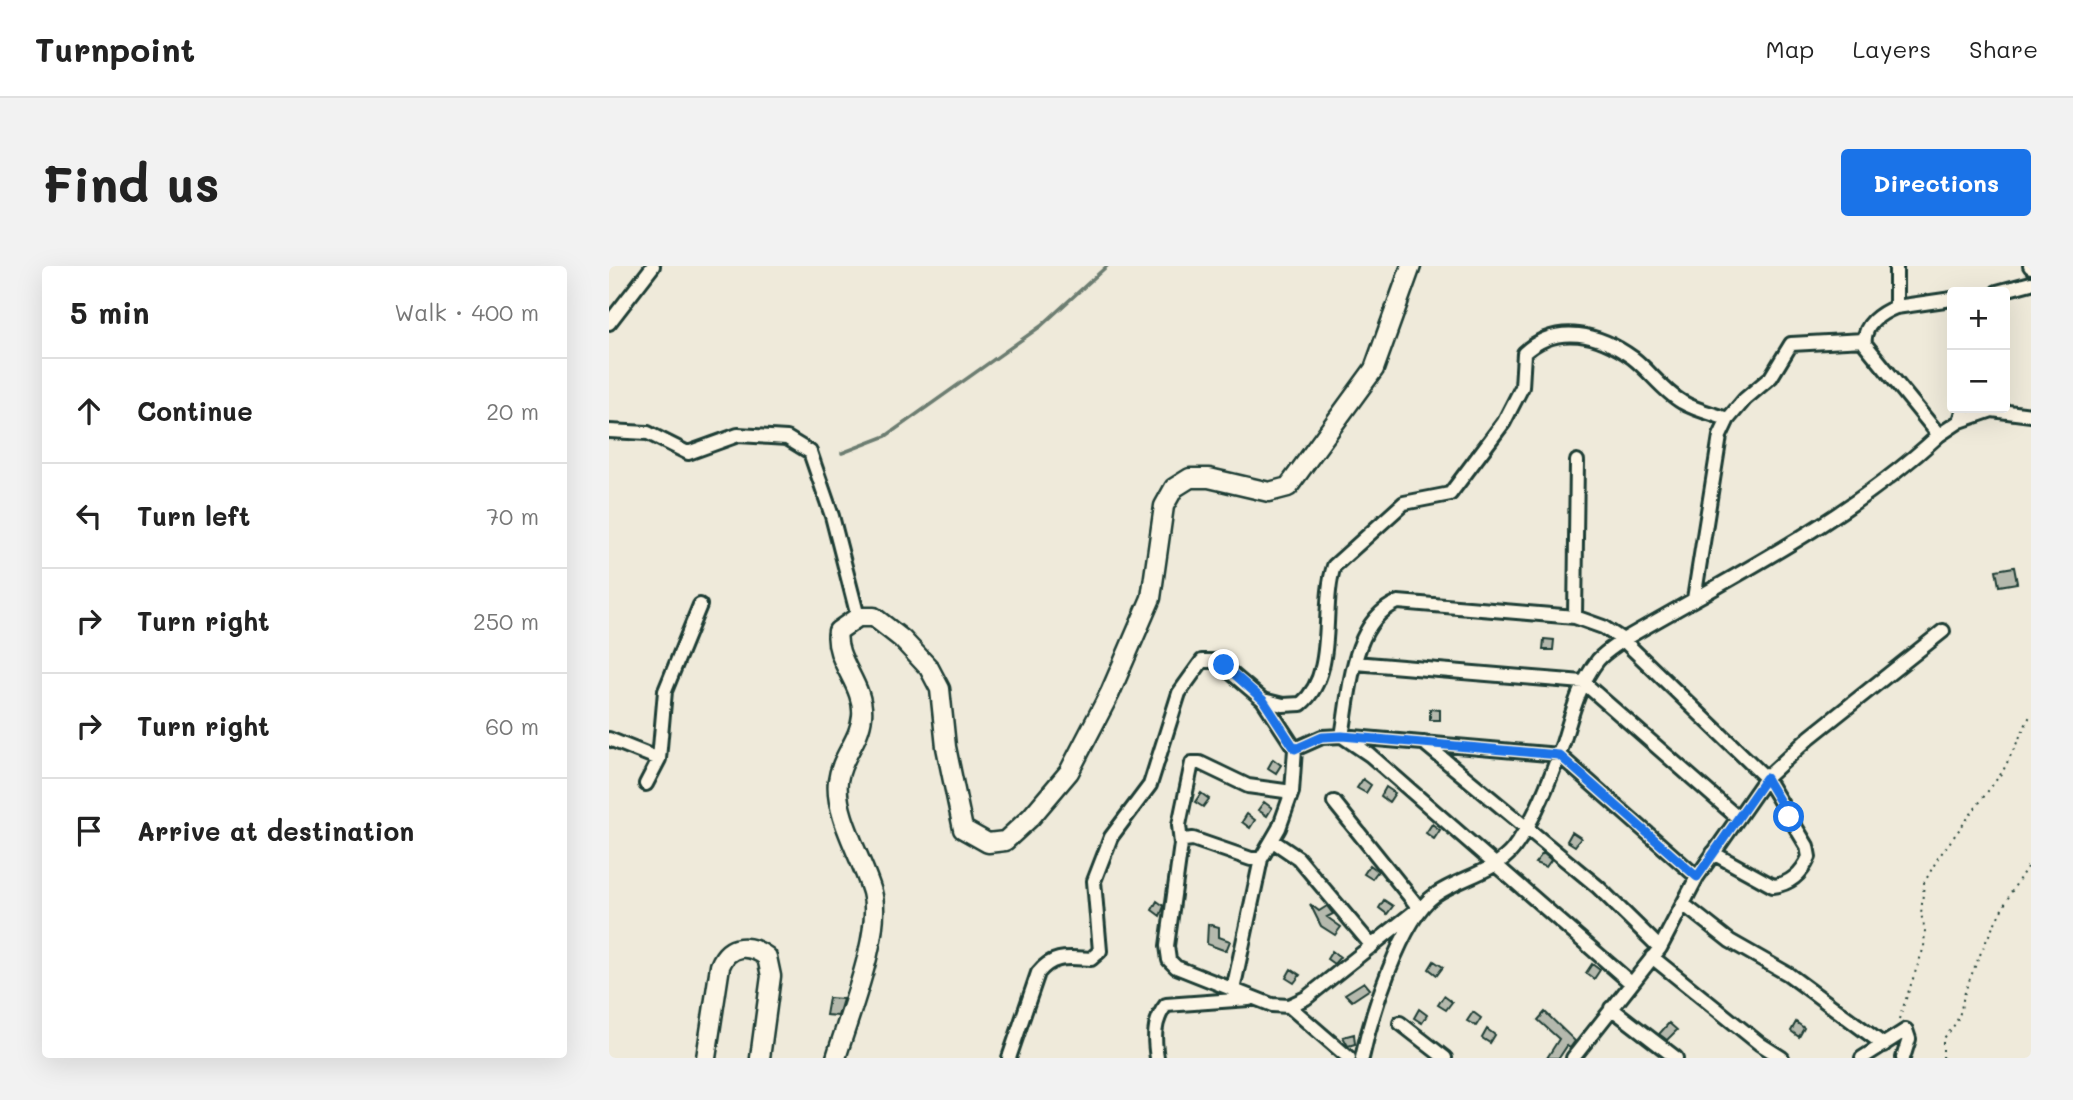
<!DOCTYPE html>
<html lang="en">
<head>
<meta charset="utf-8">
<style>
  :root { --surface:#fff; --page:#f2f2f2; --text:#222; --muted:#767676; --line:#e0e0e0; --accent:#1a73e8 }
  body { margin:0; font-family:Mali,sans-serif; background:var(--page); color:var(--text) }
  .controls { position:absolute; right:21px; top:21px; display:grid; overflow:hidden; border-radius:7px; box-shadow:0 7px 28px #0002 }
  .controls button { width:63px; height:63px; display:grid; place-items:center; padding:0; border:0; border-bottom:2px solid var(--line); background:var(--surface); color:var(--text); font:35px sans-serif }
  .stop { position:absolute; width:21px; height:21px; margin:-16px; border:5px solid #1a73e8; border-radius:50%; background:#fff }
  .stop.end { background:#1a73e8; border-color:#fff; box-shadow:0 2px 7px #0008 }
  .list { margin:0; padding:0; list-style:none }
  h2 { display:flex; justify-content:space-between; align-items:center; height:91px; margin:0; padding:0 28px; font-size:30px }
  h2 small { font-size:23px; font-weight:400; color:var(--muted) }
  .list li { display:grid; grid-template-columns:46px 1fr auto; gap:21px; align-items:center; box-sizing:border-box; height:105px; padding:0 28px; border-top:2px solid var(--line) }
  .list b { display:block; font-size:26px; white-space:nowrap }
  .list em { font-size:23px; font-style:normal; color:var(--muted) }
  .icon { flex:none; width:38px; height:38px; fill:none; stroke:currentColor; stroke-width:2; stroke-linecap:round; stroke-linejoin:round }
  .map { position:relative; flex:none; width:1422px; height:792px; overflow:hidden; border-radius:7px }
  header { display:flex; align-items:center; gap:42px; box-sizing:border-box; height:98px; padding:0 35px; background:var(--surface); border-bottom:2px solid var(--line) }
  header strong { font-size:33px }
  nav { display:flex; gap:38px; margin-inline-start:auto; font-size:24px }
  .intro { display:flex; align-items:center; justify-content:space-between; box-sizing:border-box; height:168px; padding:0 42px }
  h1 { margin:0; font-size:49px }
  .button { padding:18px 32px; border-radius:7px; background:var(--accent); color:#fff; font-size:24px; font-weight:700 }
  main { display:flex; gap:42px; padding:0 42px }
  aside { flex:1; background:var(--surface); border-radius:7px; box-shadow:0 7px 28px #0002 }
  .map>svg:first-child { display:block }
</style>
</head>
<body>
<header>
<strong>Turnpoint</strong>
<nav><a>Map</a><a>Layers</a><a>Share</a></nav>
</header>
<div class="intro"><h1>Find us</h1><a class="button">Directions</a></div>
<main>
<aside>
<h2>5 min<small>Walk · 400 m</small></h2>
<ul class="list">
<li><svg class="icon" aria-label="ahead" viewBox="0 0 24 24"><path d="M12 20V5M6 11l6-6 6 6"/></svg><div><b>Continue</b></div><em>20 m</em></li>
<li><svg class="icon" aria-label="left" viewBox="0 0 24 24"><path d="M17 20v-9H6M10 6l-5 5 5 5"/></svg><div><b>Turn left</b></div><em>70 m</em></li>
<li><svg class="icon" aria-label="right" viewBox="0 0 24 24"><path d="M7 20v-9h11M14 6l5 5-5 5"/></svg><div><b>Turn right</b></div><em>250 m</em></li>
<li><svg class="icon" aria-label="right" viewBox="0 0 24 24"><path d="M7 20v-9h11M14 6l5 5-5 5"/></svg><div><b>Turn right</b></div><em>60 m</em></li>
<li><svg class="icon" aria-label="arrive" viewBox="0 0 24 24"><path d="M6 21V4h12l-3 4 3 4H6"/></svg><div><b>Arrive at destination</b></div></li>
</ul>
</aside>
<div class="map">
<svg width="1422" height="792" viewBox="0 0 1422 792">
  <rect width="100%" height="100%" fill="#efeada"/>
  <filter id="ink" filterUnits="userSpaceOnUse"><feTurbulence type="fractalNoise" baseFrequency=".0143" numOctaves="2"/><feDisplacementMap in="SourceGraphic" scale="14" xChannelSelector="R" yChannelSelector="G"/><feConvolveMatrix kernelMatrix="1 2 1 2 8 2 1 2 1" color-interpolation-filters="sRGB"/></filter>
  <g filter="url(#ink)">
    <g fill="none" stroke-linecap="round" stroke-linejoin="round">
      <path stroke="#6c7d71" stroke-width="3.5" d="M233,187L277,170L432,60L498,0"/>
    </g>
    <path fill="#b5b9ad" stroke="#1f3d34" stroke-width="2" d="M1405,301L1408,317L1390,320L1387,304Z
      M935,373L945,374L944,384H934Z
      M821,443L831,444V454H821Z
      M664,493L672,499L667,507L659,502Z
      M754,513L762,519L757,527L748,522Z
      M777,521L786,527L780,536L772,530Z
      M592,527L600,533L594,541L586,536Z
      M655,536L663,542L658,550L649,544Z
      M638,548L646,554L641,562L633,556Z
      M823,558L831,564L825,573L817,567Z
      M963,566L972,572L966,580L958,575Z
      M934,587L942,594L937,601L926,597Z
      M761,599L769,605L763,613L755,608Z
      M775,634L784,640L778,648L770,642Z
      M548,635L555,640L551,650L543,644Z
      M701,638L710,645L718,640L724,648L718,651L732,661L726,669L712,660Z
      M599,658L610,661V671L621,675L617,685L598,678Z
      M723,685L731,691L725,698L718,693Z
      M825,695L834,701L828,709L820,703Z
      M983,698L991,704L985,713L977,707Z
      M682,703L691,709L685,717L677,712Z
      M755,716L761,723L743,735L736,728Z
      M835,730L843,736L837,744L829,739Z
      M220,732L234,733L229,750L217,749Z
      M810,743L818,749L813,757L805,752Z
      M864,746L872,752L867,760L858,755Z
      M936,746L966,775L961,782L958,780L950,792H938L950,773L929,754Z
      M1187,756L1195,762L1190,771L1182,765Z
      M1060,757L1068,764L1058,774L1050,768Z
      M878,763L886,769L881,777L873,772Z
      M745,768L746,778L739,780L734,771Z"/>
    <g fill="none" stroke-linecap="round" stroke-linejoin="round">
      <g stroke="#1f3d34" stroke-width="18">
        <path id="minor" d="M1421,0L1422,1
          M1388,26L1422,17
          M1287,41L1343,33
          M0,57L44,0
          M1351,155L1383,144L1422,149
          M0,165L39,167L79,187L129,169L178,172L201,186L223,250L249,351
          M1330,169L1351,155L1355,142
          M1085,333L1111,170L1119,153L1136,133L1162,111L1182,78L1255,74
          M966,351L968,195
          M746,397L974,416L1129,552
          M654,434L674,439L692,438C729,407 711,342 725,300L795,237L841,228L895,156L913,121L915,87C948,56 991,68 1024,92C1041,105 1054,125 1073,136C1086,144 1104,148 1119,153
          M0,473L50,493
          M815,477L989,621L1051,682L964,792
          M686,483L713,471L733,470L950,489L1088,611
          M37,518L50,493L56,425L91,339
          M664,575L689,592L763,680
          M572,578L570,559L583,497H591L639,520L683,526
          M1074,638L1121,675L1179,708L1275,779
          M1051,682L1088,611L1157,512L1201,471L1334,365
          M1043,691L1151,778L1173,792
          M1022,717L761,489L733,470C741,427 742,355 789,336L966,351L994,361L1014,374L1157,512L1198,580L1200,591C1193,607 1181,618 1164,620L1104,587
          M624,724L652,593
          M680,740L740,792
          M1002,742L1067,792
          M791,757L836,792
          M400,792L429,707C444,688 460,692 482,693L491,685L485,615L502,571L541,519L570,427L593,395H608L654,434L686,483L683,526L670,562L652,593H642L584,573L575,574L572,578L558,680L560,694L567,701L663,739L680,740L697,732L810,642L725,536
          M548,792C545,773 544,755 557,739L640,733
          M753,792C762,750 792,653 826,629C850,612 886,606 904,583C926,554 942,511 954,477C963,448 970,418 989,394C996,386 1006,380 1014,374C1122,311 1239,254 1330,169L1256,78C1253,59 1272,47 1287,41V0
          M1253,792L1297,764L1300,773L1294,792"/>
      </g>
      <g stroke="#1f3d34" stroke-width="23">
        <path id="secondary" d="M97,792L111,700C120,677 141,678 158,691L162,710L151,792
          M227,792C239,751 274,666 263,626C254,594 225,549 229,515C232,491 251,474 253,450C256,419 224,394 229,365L249,351H265L293,373L320,402L331,423L337,481L354,563L379,577L396,575L422,551L460,506L501,427L542,332L555,240L565,222L581,212H600L660,226L679,221L765,103L802,0"/>
      </g>
      <path stroke="#1f3d34" stroke-width="2" stroke-dasharray="2 5" stroke-linecap="butt" d="M1290,753L1315,681L1316,664L1312,648L1315,617L1329,592L1394,505L1422,448
        M1334,792V773C1358,747 1348,744 1360,715C1377,673 1396,633 1422,595"/>
      <use href="#minor" stroke="#fcf5e5" stroke-width="12"/>
      <use href="#secondary" stroke="#fcf5e5" stroke-width="18"/>
    </g>
  </g>
  <g fill="none" stroke-linecap="round" stroke-linejoin="round" filter="url(#ink)">
    <path stroke="#1a73e8" stroke-width="9" d="M615,399L654,434L686,483L713,471L733,470L950,489L1088,611L1157,512L1180,551"/>
  </g>
</svg>
<div class="controls">
<button>+</button>
<button>−</button>
</div>
<div class="stop" style="left:1180px;top:551px"></div>
<div class="stop end" style="left:615px;top:399px"></div>
</div>
</main>
</body>
</html>
